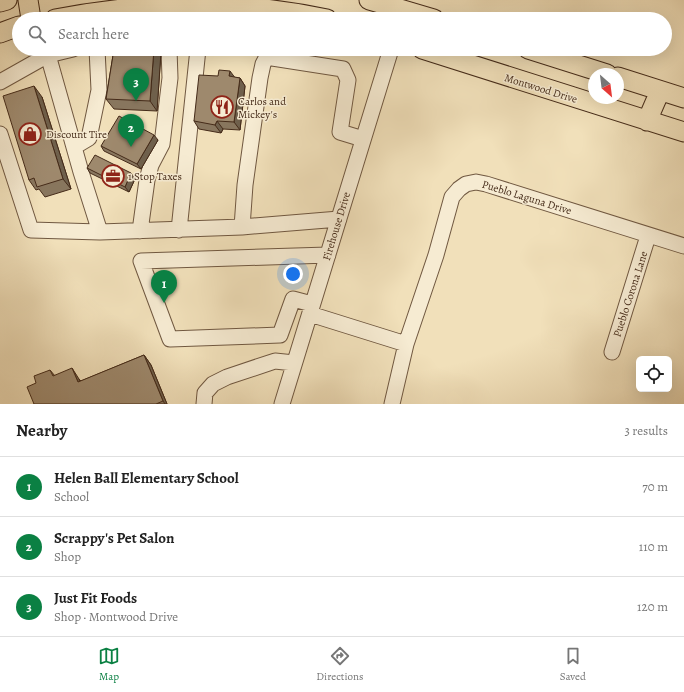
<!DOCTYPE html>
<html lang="en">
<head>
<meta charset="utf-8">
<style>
  :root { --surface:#fff; --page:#f2f2f2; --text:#222; --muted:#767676; --line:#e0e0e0; --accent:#0b8043 }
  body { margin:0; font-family:Alegreya,serif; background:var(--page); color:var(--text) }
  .controls { position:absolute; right:12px; bottom:12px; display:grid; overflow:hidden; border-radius:6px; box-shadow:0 4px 16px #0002 }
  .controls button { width:36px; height:36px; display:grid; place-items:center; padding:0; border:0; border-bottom:1px solid var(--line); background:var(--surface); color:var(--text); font:20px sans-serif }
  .compass { position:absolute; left:588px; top:68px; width:36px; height:36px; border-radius:50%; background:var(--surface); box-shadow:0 4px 16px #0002; rotate:152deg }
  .you { position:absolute; left:293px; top:274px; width:14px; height:14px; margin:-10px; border:3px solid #fff; border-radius:50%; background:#1a73e8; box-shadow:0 0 0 6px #1a73e833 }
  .badge { display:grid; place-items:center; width:26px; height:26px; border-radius:50%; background:var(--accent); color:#fff; font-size:13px; font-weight:700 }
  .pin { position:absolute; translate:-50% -33px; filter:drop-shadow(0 1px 2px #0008) }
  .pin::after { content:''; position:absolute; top:21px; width:14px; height:12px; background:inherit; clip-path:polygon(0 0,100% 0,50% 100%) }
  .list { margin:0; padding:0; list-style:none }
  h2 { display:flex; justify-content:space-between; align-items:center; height:52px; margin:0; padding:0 16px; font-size:17px }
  h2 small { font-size:13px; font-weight:400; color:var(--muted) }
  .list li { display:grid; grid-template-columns:26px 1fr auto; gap:12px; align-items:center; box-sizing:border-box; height:60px; padding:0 16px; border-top:1px solid var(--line) }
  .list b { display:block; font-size:15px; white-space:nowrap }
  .list p { margin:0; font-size:13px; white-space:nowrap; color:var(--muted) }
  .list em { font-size:13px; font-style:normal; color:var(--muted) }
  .icon { flex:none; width:22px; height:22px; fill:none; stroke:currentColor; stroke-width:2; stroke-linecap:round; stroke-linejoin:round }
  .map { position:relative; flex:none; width:684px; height:404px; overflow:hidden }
  .search { position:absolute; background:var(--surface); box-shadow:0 4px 16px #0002; left:12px; right:12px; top:12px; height:44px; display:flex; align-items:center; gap:10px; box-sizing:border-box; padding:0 14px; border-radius:22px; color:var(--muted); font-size:15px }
  .sheet { height:232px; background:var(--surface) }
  nav { display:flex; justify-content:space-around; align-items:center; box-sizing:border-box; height:56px; border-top:1px solid var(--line); background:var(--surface); font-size:11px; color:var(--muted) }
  nav a { display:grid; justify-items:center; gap:2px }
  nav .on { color:var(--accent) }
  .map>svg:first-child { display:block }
</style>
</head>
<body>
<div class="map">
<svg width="684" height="404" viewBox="0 0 684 404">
  <rect width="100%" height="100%" fill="#f1e0ba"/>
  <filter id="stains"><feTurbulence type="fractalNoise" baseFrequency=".005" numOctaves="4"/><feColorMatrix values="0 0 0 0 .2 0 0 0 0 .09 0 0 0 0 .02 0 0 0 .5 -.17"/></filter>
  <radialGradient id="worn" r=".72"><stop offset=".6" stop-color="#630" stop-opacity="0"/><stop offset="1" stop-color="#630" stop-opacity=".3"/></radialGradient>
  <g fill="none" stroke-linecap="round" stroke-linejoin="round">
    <g stroke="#705841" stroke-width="17">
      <path id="minor" d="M168,5L169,19
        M43,49L48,55L81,172L100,232L242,227L339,219
        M266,57L343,69L348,80L340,132L363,139
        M0,82L48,55L73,49
        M0,134L31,230L100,232
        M74,147L89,138L99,90L97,49
        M242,227L245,185L260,78L263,64L271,49
        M179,230L198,49
        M140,231L147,180L151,165L162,144L170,78L169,49
        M312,304L293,299L280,335L170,339L141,261L328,255
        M310,314L406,344
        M612,352L648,236
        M204,404L205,393L213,384L227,377L275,361L294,363
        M282,404L391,49
        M392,404L406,344L436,255L452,197L459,189L466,184L476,182L486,184L684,246"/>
    </g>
    <g stroke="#452b19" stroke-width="21">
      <path id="major" d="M28,0L31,19
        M369,0L434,19
        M0,2L7,0
        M55,19C144,2 238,0 327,19
        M0,33L19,26
        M422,49L684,132
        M528,49L607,74
        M618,77L684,98
        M647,121L660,91"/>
    </g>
    <use href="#minor" stroke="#f6ebd2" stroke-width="15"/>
    <use href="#major" stroke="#f1e0ba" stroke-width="19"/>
  </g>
  <path fill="#88765e" stroke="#452b19" d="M114,49H160L161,52L157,111L114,109L106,99Z
    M218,76L240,78L245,86L240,130L223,129L221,133L199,129L194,121Z
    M42,97L71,189L45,197L39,189L36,190L29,180Z
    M158,140L141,169L104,151L101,146Z
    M87,168L135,179L129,192L90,173Z
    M144,355L151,365L167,404H34L36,383L50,370L55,376L79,379L81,381Z"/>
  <path fill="#6f604c" stroke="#452b19" d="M154,49H160L161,52L157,111L150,101Z
    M230,71L236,79L229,76Z
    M240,78L245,86L240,130L234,122Z
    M34,86L42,97L71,189L63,179Z
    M217,121L223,129L221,133L215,125Z
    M154,135L158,140L141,169L137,164Z
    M131,173L135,179L129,192L125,187Z
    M144,355L151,365L167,404H165L163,401Z
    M72,368L79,379L85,393L78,382Z"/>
  <path fill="#9e896d" stroke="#452b19" d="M114,49H154L150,101L106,99Z
    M219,70L230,71L229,76L240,78L234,122L217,121L215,125L194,121L199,75L218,76Z
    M34,86L63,179L37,187L34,178L29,180L3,96Z
    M119,116L154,135L137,164L101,146Z
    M95,155L131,173L125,187L87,168Z
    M144,355L163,401L156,404H34L27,387L36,383L34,376L50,370L53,376L72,368L78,382Z"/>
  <defs>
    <g id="restaurant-ring" transform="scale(1.15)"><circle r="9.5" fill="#f6ebd2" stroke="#8f2418" stroke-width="1.5"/><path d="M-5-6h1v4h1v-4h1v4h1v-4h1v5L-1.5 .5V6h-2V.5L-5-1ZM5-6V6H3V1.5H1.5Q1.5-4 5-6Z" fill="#8f2418"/></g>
    <g id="shop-ring" transform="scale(1.15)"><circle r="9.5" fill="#f6ebd2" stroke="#8f2418" stroke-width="1.5"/><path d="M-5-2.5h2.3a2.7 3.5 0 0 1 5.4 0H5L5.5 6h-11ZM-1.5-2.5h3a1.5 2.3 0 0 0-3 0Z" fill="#8f2418"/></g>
    <g id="office-ring" transform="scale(1.15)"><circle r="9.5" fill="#f6ebd2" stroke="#8f2418" stroke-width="1.5"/><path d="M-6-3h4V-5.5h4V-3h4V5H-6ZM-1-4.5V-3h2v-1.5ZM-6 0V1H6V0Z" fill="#8f2418"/></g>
  </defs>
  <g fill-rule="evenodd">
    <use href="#restaurant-ring" x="222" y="107"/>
    <use href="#shop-ring" x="30" y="134"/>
    <use href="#office-ring" x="113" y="176"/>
  </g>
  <g text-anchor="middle" stroke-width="3" stroke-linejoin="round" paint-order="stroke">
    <g font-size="11" fill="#452b19" stroke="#f6ebd2">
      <text transform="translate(541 88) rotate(17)" y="4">Montwood Drive</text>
      <text transform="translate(527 197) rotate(17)" y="4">Pueblo Laguna Drive</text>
      <text transform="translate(336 226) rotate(-73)" y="4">Firehouse Drive</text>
      <text transform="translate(630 294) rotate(-72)" y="4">Pueblo Corona Lane</text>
    </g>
    <g font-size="11" fill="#452b19" stroke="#f6ebd2" text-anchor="start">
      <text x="238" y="105">Carlos and<tspan x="238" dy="13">Mickey's</tspan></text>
      <text x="46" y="138">Discount Tire</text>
      <text x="128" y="180">1 Stop Taxes</text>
    </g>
  </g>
  <rect width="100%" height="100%" filter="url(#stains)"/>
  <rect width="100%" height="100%" fill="url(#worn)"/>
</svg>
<div class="controls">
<button><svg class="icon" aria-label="locate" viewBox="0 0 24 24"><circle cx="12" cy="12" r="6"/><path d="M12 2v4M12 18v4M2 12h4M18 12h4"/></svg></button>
</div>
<svg class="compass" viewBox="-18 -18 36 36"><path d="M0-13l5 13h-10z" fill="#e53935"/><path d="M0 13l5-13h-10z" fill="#767676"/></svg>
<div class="you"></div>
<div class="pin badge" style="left:164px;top:303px">1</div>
<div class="pin badge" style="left:131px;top:147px">2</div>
<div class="pin badge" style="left:136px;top:101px">3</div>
<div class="search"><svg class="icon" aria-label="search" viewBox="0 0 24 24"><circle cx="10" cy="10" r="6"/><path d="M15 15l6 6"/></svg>Search here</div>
</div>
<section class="sheet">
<h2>Nearby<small>3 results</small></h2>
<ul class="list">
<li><span class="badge">1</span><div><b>Helen Ball Elementary School</b><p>School</p></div><em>70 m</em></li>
<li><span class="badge">2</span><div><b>Scrappy's Pet Salon</b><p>Shop</p></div><em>110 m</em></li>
<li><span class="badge">3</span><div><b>Just Fit Foods</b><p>Shop · Montwood Drive</p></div><em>120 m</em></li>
</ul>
</section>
<nav>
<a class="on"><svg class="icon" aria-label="map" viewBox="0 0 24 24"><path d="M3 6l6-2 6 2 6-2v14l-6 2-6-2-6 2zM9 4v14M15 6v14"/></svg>Map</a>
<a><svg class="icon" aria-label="directions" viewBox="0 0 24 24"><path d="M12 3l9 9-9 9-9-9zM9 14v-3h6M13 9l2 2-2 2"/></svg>Directions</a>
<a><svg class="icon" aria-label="saved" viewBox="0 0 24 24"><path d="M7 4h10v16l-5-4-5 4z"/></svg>Saved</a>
</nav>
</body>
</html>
